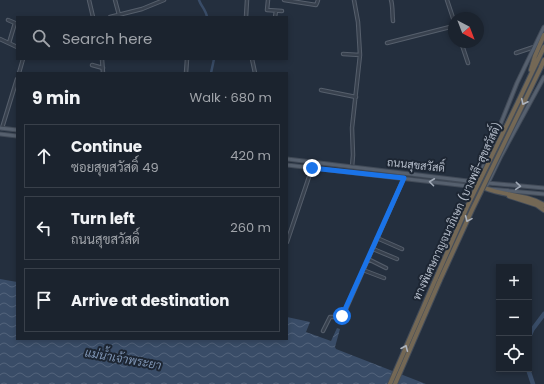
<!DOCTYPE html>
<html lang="en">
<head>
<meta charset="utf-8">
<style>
  :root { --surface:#1b232e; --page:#282f3a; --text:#f1f3f6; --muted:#a0a4aa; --line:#39404a }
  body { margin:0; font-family:Poppins,Sarabun,sans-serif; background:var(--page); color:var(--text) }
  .controls { position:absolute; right:12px; bottom:12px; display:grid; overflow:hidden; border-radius:0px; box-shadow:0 2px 6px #0003 }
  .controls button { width:36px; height:36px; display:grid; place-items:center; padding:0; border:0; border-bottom:1px solid var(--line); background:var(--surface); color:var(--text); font:20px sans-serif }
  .compass { position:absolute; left:448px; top:12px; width:36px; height:36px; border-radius:50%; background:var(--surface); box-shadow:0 2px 6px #0003; rotate:138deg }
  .stop { position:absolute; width:12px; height:12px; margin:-9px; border:3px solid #1a73e8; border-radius:50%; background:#fff }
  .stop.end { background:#1a73e8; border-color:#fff; box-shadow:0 1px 4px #0008 }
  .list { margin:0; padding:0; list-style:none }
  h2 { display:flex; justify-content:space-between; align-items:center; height:52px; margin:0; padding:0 16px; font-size:17px }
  h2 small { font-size:13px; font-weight:400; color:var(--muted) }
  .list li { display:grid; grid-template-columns:26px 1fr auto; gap:12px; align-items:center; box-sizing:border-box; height:64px; margin:0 8px 8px; padding:0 8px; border:1px solid var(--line); border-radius:0px }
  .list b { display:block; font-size:15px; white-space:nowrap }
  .list p { margin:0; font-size:13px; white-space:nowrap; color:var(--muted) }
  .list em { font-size:13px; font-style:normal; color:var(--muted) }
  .icon { flex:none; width:22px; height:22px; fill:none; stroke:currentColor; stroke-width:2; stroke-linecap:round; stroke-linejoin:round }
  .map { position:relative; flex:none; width:544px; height:384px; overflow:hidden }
  .search { position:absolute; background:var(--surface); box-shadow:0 2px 6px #0003; left:16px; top:16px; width:272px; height:44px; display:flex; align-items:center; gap:10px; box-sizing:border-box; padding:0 14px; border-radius:0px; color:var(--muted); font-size:15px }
  .panel { position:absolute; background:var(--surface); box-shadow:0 2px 6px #0003; left:16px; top:72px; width:272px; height:268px; border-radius:0px }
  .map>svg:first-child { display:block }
</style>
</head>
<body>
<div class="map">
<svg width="544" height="384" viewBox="0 0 544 384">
  <defs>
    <pattern id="water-waves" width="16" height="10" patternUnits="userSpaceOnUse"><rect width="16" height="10" fill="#394c67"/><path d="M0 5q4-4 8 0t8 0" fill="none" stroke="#53647b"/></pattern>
  </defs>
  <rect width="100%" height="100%" fill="#242f3e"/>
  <path fill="url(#water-waves)" d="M0,279L17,282V339H287V317L310,322L306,332L331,341L337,328L340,329L335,347L336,349L426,384H0Z"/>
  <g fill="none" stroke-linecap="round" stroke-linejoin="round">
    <path stroke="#394c67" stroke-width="2.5" d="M199,0C201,6 206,10 207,17
      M211,73L214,59"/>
    <path stroke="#394c67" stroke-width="4.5" d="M529,337L532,330L544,314
      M528,369L533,384"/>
    <g stroke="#565f6c" stroke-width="4.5">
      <path id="minor" d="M89,0L93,17
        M115,0L119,15
        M268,0L267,10L282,11
        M284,0L316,5L317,3L318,0
        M391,0C393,7 392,13 393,21
        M447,0L454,21
        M110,17L142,9L164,0
        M246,17L247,0
        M275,17L276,11
        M8,20L15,23L9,43
        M0,39L17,47
        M461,42L468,63
        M387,43L454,26
        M516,53L534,47
        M343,54L360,55
        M102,59L103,73
        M252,59L255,73
        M92,65L103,68
        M19,73L23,59
        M186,73L187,59
        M321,90L356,97
        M2,128L17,79
        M352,167L353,155L352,128L360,55L358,22L354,0
        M377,238L402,249
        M287,242L312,168
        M373,249L397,259
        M368,259L386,268
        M363,270L384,278
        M323,331L330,317H342L343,316L404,178"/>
    </g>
    <g stroke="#414a57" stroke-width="5">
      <path id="major" d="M0,128L17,130
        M0,134L17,136
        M287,159L476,182L544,188
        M287,165L485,188
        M476,182L485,163L517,83L544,27
        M487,185L501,156L544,77
        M490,189L544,194"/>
    </g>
    <g stroke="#434c59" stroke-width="6">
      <path id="highway" d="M541,67L544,60
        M531,70L535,56L544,35
        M518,102L544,47
        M485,188C504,196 526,194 544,205
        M509,196L537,205L544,210
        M390,384L436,278
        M395,384L440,280"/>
    </g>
    <use href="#minor" stroke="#38414e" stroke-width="2.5"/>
    <use href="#major" stroke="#56606e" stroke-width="3"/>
    <use href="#highway" stroke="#746855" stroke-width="4"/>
    <g stroke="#434c59" stroke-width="6" stroke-linecap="butt">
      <path id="highway-bridge" d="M436,278L467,207L518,102
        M440,280L472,210L541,67"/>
    </g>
    <use href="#highway-bridge" stroke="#746855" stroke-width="4"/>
  </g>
  <defs><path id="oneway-chevron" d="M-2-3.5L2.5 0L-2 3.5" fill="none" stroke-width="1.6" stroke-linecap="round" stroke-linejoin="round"/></defs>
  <g stroke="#aeb4bd">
    <use href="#oneway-chevron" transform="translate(524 102) rotate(116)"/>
    <use href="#oneway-chevron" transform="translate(468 219) rotate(114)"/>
    <use href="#oneway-chevron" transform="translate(405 348) rotate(-67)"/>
  </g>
  <g stroke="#a1aab7">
    <use href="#oneway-chevron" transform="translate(432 182) rotate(-173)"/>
    <use href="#oneway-chevron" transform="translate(518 186) rotate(5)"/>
  </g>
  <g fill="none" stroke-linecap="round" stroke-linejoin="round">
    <path stroke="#1a73e8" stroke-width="5" d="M312,168L404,178L342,316"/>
  </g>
  <g text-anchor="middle" stroke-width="4" stroke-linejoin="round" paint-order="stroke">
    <g font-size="11" fill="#b4bcc9" stroke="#1d2633">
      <text transform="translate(416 165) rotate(6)" y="4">ถนนสุขสวัสดิ์</text>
      <text transform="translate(457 211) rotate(-65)" y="4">ทางพิเศษกาญจนาภิเษก (บางพลี-สุขสวัสดิ์)</text>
    </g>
    <g font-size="12" font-style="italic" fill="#7c92b1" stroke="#1d2633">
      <text transform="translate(123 359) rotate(10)" y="4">แม่น้ำเจ้าพระยา</text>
    </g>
  </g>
</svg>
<div class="controls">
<button>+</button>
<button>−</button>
<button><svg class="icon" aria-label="locate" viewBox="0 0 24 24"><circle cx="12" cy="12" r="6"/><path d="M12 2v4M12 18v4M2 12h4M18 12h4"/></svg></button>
</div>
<svg class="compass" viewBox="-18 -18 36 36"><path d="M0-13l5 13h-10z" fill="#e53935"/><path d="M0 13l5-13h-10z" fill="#a0a4aa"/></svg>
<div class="stop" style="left:342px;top:316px"></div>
<div class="stop end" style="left:312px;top:168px"></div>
<div class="search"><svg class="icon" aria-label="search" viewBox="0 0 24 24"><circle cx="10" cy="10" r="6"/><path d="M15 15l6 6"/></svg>Search here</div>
<section class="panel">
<h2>9 min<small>Walk · 680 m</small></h2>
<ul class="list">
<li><svg class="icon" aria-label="ahead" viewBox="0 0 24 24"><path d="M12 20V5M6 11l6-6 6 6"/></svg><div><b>Continue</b><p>ซอยสุขสวัสดิ์ 49</p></div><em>420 m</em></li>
<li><svg class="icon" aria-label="left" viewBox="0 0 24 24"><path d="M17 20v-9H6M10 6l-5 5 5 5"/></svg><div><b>Turn left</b><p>ถนนสุขสวัสดิ์</p></div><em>260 m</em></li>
<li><svg class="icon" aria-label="arrive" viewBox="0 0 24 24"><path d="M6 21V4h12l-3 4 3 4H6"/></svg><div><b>Arrive at destination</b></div></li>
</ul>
</section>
</div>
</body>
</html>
